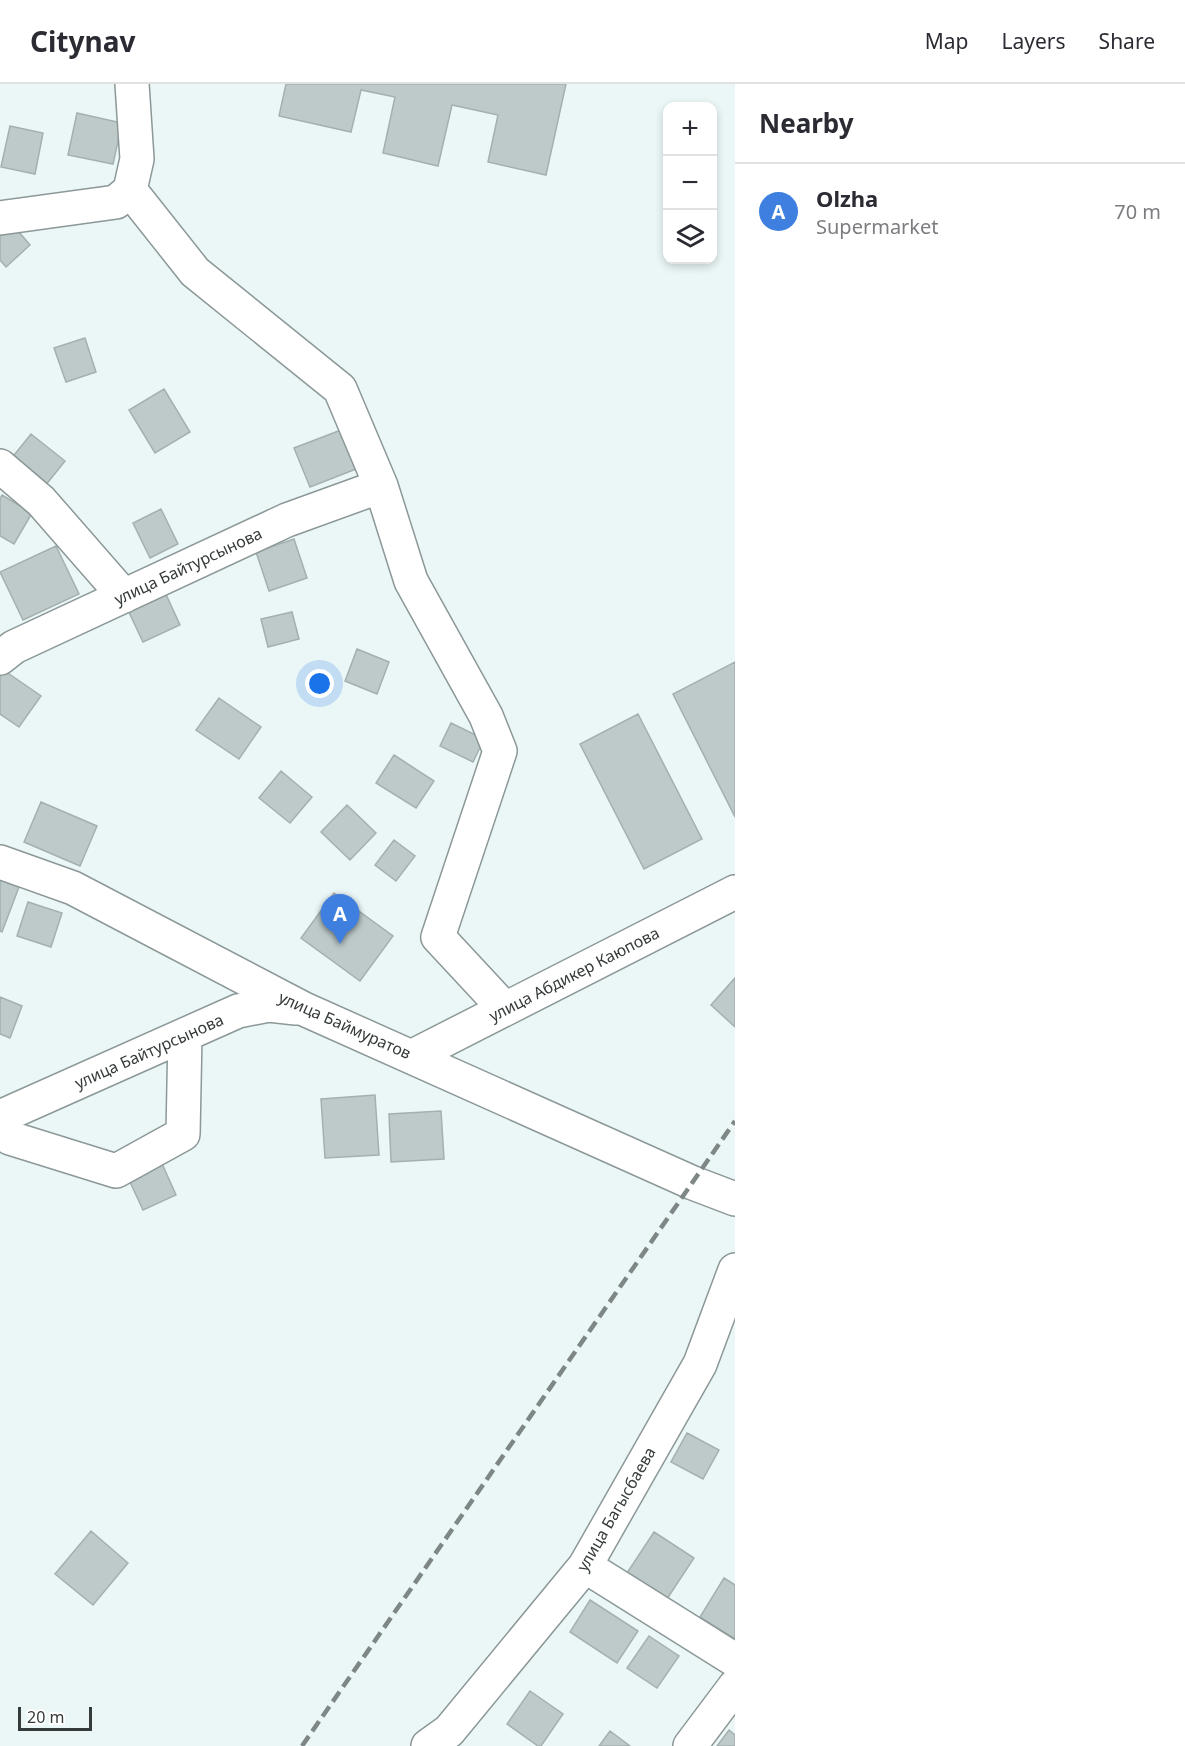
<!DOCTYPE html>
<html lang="en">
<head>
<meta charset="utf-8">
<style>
  :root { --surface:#fff; --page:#f7f7f7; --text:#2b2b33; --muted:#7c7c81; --line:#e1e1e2; --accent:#b62547 }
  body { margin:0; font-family:"Noto Sans",sans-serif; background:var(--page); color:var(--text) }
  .controls { position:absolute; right:18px; top:18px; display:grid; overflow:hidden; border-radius:12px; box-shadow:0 3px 9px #0003 }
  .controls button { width:54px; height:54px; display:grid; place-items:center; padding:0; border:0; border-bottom:2px solid var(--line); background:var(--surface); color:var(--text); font:30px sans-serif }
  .scale { position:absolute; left:18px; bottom:15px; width:74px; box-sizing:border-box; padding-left:6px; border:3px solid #353a3a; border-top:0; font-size:16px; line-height:21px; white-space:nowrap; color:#353a3a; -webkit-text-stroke:4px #fff; paint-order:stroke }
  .you { position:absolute; left:320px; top:600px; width:21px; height:21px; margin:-15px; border:4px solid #fff; border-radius:50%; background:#1a73e8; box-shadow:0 0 0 9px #1a73e833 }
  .badge { display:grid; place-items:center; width:39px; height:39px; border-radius:50%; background:var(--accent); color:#fff; font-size:20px; font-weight:700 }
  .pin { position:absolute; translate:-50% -50px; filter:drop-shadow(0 2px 3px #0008) }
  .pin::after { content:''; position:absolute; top:32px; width:21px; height:18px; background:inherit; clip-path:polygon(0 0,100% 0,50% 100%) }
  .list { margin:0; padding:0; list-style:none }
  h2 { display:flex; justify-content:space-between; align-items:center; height:78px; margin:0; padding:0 24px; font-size:26px }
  h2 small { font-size:20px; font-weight:400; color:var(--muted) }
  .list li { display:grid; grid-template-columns:39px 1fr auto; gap:18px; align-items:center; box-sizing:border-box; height:96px; padding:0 24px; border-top:2px solid var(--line) }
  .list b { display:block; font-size:22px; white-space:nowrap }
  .list p { margin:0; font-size:20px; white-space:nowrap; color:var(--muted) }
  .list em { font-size:20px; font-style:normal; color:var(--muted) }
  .icon { flex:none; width:33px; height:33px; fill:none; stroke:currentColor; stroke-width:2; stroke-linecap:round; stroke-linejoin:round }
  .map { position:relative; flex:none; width:735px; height:1662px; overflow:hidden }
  header { display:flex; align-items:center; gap:36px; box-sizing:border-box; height:84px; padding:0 30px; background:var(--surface); border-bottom:2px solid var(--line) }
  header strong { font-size:28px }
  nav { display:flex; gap:33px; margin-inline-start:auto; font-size:21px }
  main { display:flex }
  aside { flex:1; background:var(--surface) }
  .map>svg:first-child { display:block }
</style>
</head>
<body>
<header>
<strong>Citynav</strong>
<nav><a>Map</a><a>Layers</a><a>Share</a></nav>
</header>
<main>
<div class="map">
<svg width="735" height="1662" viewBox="0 0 735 1662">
  <rect width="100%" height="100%" fill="#ebf7f7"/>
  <path fill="#becaca" stroke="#a4b0af" stroke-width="1.5" d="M286,0H566L546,91L488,78L498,31L452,21L438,82L383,69L395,13L361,6L351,48L279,32Z
    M77,29L122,39L113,80L68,71Z
    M10,42L43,49L35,90L1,83Z
    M8,135L30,161L6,183L0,176V142Z
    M85,254L96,288L66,298L54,264Z
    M164,305L190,348L155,369L129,326Z
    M341,346L356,385L310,403L294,364Z
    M31,350L65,377L45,402L11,375Z
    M2,411L32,429L14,460L0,452V415Z
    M161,425L178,460L150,474L133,439Z
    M294,455L307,494L269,507L256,468Z
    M56,462L79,510L23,536L0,488Z
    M164,506L180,541L143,558L127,524Z
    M292,528L299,555L268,563L261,535Z
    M357,565L389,578L377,610L345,597Z
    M735,578V733L673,610Z
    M2,585L41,612L19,643L0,630V588Z
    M219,614L261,643L239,675L196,646Z
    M638,630L702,755L644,785L580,660Z
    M451,639L484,655L473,678L440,662Z
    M394,671L434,697L416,724L376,699Z
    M281,687L312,713L290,739L259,714Z
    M41,718L97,742L80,782L24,758Z
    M347,721L376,749L350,776L321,748Z
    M394,756L415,772L396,797L375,781Z
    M0,796L19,803L2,848L0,847Z
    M334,809L393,852L360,897L301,854Z
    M28,818L62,829L51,863L17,852Z
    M735,894V943L711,921Z
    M0,913L22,922L10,954L0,950Z
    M375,1011L379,1071L325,1074L321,1015Z
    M441,1027L444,1075L391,1078L389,1030Z
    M151,1055L176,1111L143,1126L117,1070Z
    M687,1349L719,1366L703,1395L671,1378Z
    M91,1447L128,1479L93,1521L55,1490Z
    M654,1448L694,1474L665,1518L625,1492Z
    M724,1494L735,1501V1555L700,1533Z
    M590,1516L638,1547L617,1579L570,1548Z
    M649,1552L679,1572L657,1604L627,1584Z
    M530,1607L563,1630L541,1662H538L507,1640Z
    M729,1646L735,1651V1662H717Z
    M610,1647L630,1662H599Z"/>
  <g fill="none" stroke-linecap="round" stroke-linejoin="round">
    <g stroke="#8c9797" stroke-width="36">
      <path id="minor" d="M130,106L195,188L340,305L381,402L411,497L486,632L500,667L438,853L505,925
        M0,134L116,118L130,106L137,75L132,0
        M0,382L41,417L124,512
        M0,574L14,563L287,436L381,402
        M0,778L73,804L304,925L693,1099L735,1115
        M413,972L735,808
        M0,1033L238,927L269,921L296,924
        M0,1044L10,1054L116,1087L183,1050L185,951
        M585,1482L735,1576
        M428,1662L449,1647L585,1482L700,1280L735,1186
        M690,1662L735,1602"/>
    </g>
    <use href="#minor" stroke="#fff" stroke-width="33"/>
    <path stroke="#7e8686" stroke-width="4.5" stroke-dasharray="12 6" stroke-linecap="butt" d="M302,1662L735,1037"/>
  </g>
  <g text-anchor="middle" stroke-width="4.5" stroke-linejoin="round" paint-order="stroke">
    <g font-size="16" fill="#353a3a" stroke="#fff">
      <text transform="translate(188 482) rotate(-25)" y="6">улица Байтурсынова</text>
      <text transform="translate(574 890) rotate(-27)" y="6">улица Абдикер Каюпова</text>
      <text transform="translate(345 941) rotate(24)" y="6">улица Баймуратов</text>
      <text transform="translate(149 967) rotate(-24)" y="6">улица Байтурсынова</text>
      <text transform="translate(616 1425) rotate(-60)" y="6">улица Багысбаева</text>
    </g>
  </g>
</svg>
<div class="controls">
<button>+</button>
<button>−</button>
<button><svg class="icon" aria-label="layers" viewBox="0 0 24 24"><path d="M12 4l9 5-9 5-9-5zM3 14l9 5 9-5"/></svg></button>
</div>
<div class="scale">20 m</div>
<div class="you"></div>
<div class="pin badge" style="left:340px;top:860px;background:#3f7fe0">A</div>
</div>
<aside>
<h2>Nearby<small></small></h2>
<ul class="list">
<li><span class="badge" style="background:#3f7fe0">A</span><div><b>Olzha</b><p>Supermarket</p></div><em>70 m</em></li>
</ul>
</aside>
</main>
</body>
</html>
